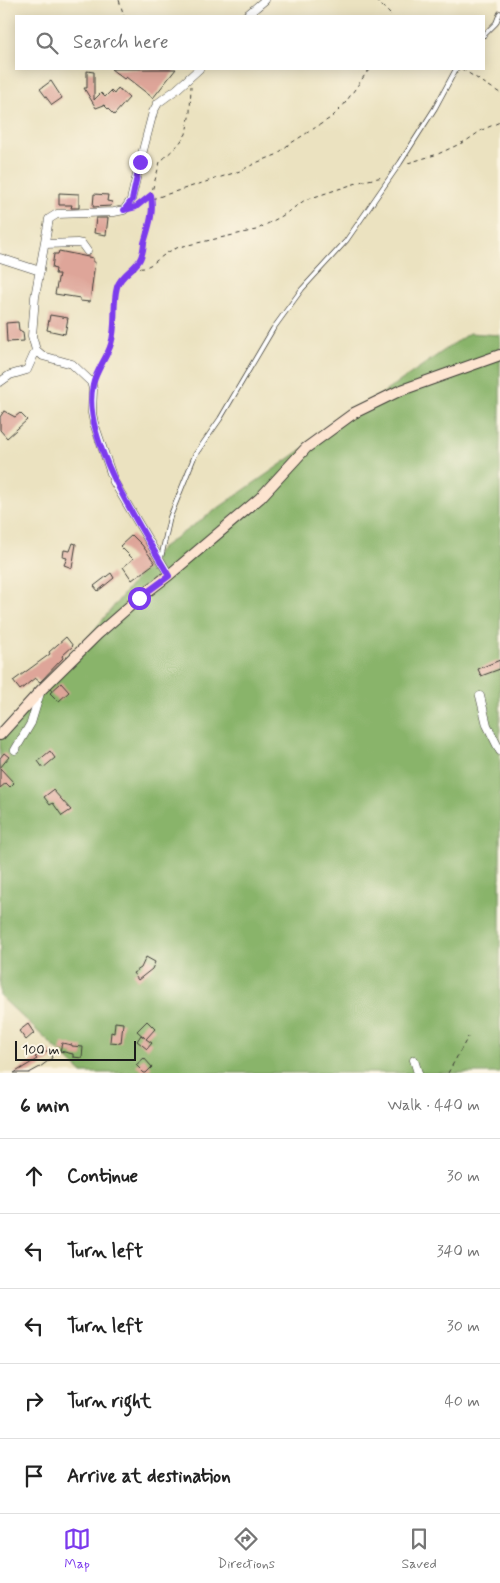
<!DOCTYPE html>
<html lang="en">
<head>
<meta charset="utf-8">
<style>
  :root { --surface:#fff; --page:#f6f6f6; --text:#222; --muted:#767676; --line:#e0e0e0; --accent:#7c3aed }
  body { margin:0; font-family:Mynerve,sans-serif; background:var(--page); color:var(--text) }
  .scale { position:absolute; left:15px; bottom:12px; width:121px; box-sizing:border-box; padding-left:5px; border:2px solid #1c1c1c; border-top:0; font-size:14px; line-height:18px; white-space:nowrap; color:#1c1c1c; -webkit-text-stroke:4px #fcf5e5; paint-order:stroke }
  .stop { position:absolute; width:15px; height:15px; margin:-11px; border:4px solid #7c3aed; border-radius:50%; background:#fff }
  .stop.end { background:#7c3aed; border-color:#fff; box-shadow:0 1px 5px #0008 }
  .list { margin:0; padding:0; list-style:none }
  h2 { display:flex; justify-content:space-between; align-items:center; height:65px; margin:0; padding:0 20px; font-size:21px }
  h2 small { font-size:16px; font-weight:400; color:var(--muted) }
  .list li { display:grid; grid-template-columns:32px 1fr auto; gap:15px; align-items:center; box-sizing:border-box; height:75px; padding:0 20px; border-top:1px solid var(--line) }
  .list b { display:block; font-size:19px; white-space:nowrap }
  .list em { font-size:16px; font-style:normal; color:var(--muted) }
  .icon { flex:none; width:28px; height:28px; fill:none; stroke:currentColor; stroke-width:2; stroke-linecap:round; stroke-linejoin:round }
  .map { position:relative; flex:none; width:500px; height:1073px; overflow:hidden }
  .search { position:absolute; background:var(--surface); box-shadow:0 2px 12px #0003; left:15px; right:15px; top:15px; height:55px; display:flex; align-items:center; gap:12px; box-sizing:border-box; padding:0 18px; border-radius:0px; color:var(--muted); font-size:19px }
  .sheet { height:440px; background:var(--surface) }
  nav { display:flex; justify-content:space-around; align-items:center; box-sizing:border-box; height:70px; border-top:1px solid var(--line); background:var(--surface); font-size:14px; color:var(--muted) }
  nav a { display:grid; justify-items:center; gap:2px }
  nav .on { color:var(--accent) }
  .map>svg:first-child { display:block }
</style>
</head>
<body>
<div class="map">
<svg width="500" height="1073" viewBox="0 0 500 1073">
  <rect width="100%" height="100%" fill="#fcf5e5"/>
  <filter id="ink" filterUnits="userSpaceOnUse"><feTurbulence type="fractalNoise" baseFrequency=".02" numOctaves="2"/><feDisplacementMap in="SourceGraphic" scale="10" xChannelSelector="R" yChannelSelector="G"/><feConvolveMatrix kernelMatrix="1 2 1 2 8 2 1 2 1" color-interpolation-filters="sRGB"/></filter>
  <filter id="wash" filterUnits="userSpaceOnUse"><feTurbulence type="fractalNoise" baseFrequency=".0096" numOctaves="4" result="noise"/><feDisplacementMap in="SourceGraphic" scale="20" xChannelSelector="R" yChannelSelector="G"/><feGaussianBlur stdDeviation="1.12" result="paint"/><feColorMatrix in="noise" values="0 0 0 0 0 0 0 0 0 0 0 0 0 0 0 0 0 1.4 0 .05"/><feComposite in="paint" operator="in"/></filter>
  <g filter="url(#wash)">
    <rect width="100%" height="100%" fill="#ebe2c0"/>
    <path fill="#89b46b" stroke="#526844" d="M469,333L500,335V1073H82L0,996V733L48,687L161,548Z"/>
    <g id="blocks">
      <path fill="#dea599" d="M111,69H176L153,98L126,77L124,79Z
        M87,71L94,72V100L101,93L105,97L111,91L114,94L118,88L129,98L114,115L104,105L96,108L84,88H87Z
        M51,81L62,98L52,105L40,89Z
        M59,193L79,194V208H71L72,205H59Z
        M94,194L108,195L107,201L112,202L111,206L93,207Z
        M96,218H108L106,235L94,233Z
        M59,251L93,258V262H95L90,302L80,301V298L55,294L59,274H55L56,269L52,268L54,254H58Z
        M50,315L68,318L65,334L47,330Z
        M18,322L19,330L23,332L24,341L7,342L6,323Z
        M4,411L15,417L20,413L27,420L7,438L0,430V417Z
        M132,535L142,545L155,563L132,580L123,567L133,559L120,546Z
        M73,543L76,544L72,568L64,565L67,558L63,557L64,550L70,551Z
        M111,573L114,578L98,591L94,586Z
        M66,637L73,646L62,656L63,658L40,682L35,678L20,690L13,681L50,654L49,652Z
        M500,660V669L481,676L478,669Z
        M61,683L69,692L59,701L57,700L50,693Z
        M50,751L55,758L43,768L38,761Z
        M4,753L9,757L0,768L14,783L10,787L6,783L0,788V758Z
        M53,790L71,810L62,816L53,803L50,805L44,797Z
        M146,957L155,962L152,969L138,980L133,973L141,968Z
        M147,1021L155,1029L146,1039L152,1043L147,1049L137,1041L141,1035L145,1038L137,1031Z
        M115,1022L123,1023L121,1043L110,1042L111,1032L114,1033Z
        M28,1024L34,1033L26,1040L19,1031Z
        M62,1043L72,1045V1046L83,1047L82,1058L73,1057V1054L60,1051Z
        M49,1050L53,1055L51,1056L52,1058L40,1067L29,1073H14L37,1059L35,1057Z
        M144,1058L152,1067L146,1073H144L136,1065Z"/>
    </g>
  </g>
  <g filter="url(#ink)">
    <use href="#blocks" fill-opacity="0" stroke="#3b3a35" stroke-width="1"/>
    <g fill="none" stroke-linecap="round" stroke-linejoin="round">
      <g stroke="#3b3a35" stroke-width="5.5">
        <path id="lane" d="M484,35L496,23L500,13
          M161,558L170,517L195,455L220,419L273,329L302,289L346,241L400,163L435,108L456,69"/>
      </g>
      <g stroke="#3b3a35" stroke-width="9">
        <path id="street" d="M246,16L265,0
          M45,244L77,243L82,244L87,251
          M0,258L40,271
          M0,382L10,375L27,370L36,350
          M169,575L114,482L94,423L92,413L93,389L91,382L72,364L43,356L36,350L32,336L35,297L49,219L57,214L114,212L124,210L131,200L140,162L153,112L158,103L177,89L199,69
          M480,696L487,725L500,751
          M15,750L31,723L40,693
          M414,1060L418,1073"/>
      </g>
      <g stroke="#3b3a35" stroke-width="12">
        <path id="secondary" d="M0,735L42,689L98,634L139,598L169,575L260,498L306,448L354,413L399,391L500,355"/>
      </g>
      <path stroke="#3b3a35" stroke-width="1" stroke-dasharray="4 4" stroke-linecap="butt" d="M119,0L124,16
        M376,0L392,16
        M462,69L500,93
        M408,163L438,154L466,141L482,130L500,122
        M152,199L240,171L258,162L276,155L288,145L332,117L343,106L367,72L373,69
        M137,206L151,195L160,162L179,144L186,134L190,112L191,86
        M132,269L144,268L152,264L168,252L179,247L256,230L282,216L305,200L363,181L383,177
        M96,377C104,361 113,345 115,327C116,314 114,302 117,289C120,276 131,272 138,262C142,256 143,250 144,244C149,227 154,213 151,195
        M448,1073L468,1037"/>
      <use href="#lane" stroke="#fff" stroke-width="4"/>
      <use href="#street" stroke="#fff" stroke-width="8"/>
      <use href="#secondary" stroke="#fde4d0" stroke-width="10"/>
    </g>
  </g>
  <g fill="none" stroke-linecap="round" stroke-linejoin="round" filter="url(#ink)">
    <path stroke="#7c3aed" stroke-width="6" d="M139,598L169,576C143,530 80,438 93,385C96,370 107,358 111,344C117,325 112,306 117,287C121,275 132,271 139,261C143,255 143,250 144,243C149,226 154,213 151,195L136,207L124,210L132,200L140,162"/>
  </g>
</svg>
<div class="scale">100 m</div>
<div class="stop" style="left:139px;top:598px"></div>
<div class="stop end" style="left:140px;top:162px"></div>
<div class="search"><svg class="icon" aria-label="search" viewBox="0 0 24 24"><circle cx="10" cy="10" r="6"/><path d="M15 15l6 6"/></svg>Search here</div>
</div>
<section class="sheet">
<h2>6 min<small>Walk · 440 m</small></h2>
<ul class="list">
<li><svg class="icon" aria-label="ahead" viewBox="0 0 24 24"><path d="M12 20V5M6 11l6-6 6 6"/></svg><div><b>Continue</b></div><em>30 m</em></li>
<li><svg class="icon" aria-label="left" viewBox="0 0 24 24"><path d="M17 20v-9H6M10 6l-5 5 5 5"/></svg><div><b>Turn left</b></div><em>340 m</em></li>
<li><svg class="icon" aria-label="left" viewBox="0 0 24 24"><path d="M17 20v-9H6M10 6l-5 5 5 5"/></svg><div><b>Turn left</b></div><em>30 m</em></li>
<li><svg class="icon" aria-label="right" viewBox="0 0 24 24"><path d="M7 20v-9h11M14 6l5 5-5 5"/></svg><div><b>Turn right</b></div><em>40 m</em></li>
<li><svg class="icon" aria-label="arrive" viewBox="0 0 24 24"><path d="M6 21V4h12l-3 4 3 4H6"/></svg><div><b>Arrive at destination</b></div></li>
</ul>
</section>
<nav>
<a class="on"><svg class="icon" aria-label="map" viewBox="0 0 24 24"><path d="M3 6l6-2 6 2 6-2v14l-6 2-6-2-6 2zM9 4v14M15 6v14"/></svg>Map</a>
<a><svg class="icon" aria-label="directions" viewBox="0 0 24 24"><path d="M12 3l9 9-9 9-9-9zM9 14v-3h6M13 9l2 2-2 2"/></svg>Directions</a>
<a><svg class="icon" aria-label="saved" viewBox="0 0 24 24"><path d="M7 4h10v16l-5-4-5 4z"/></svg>Saved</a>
</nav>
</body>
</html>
